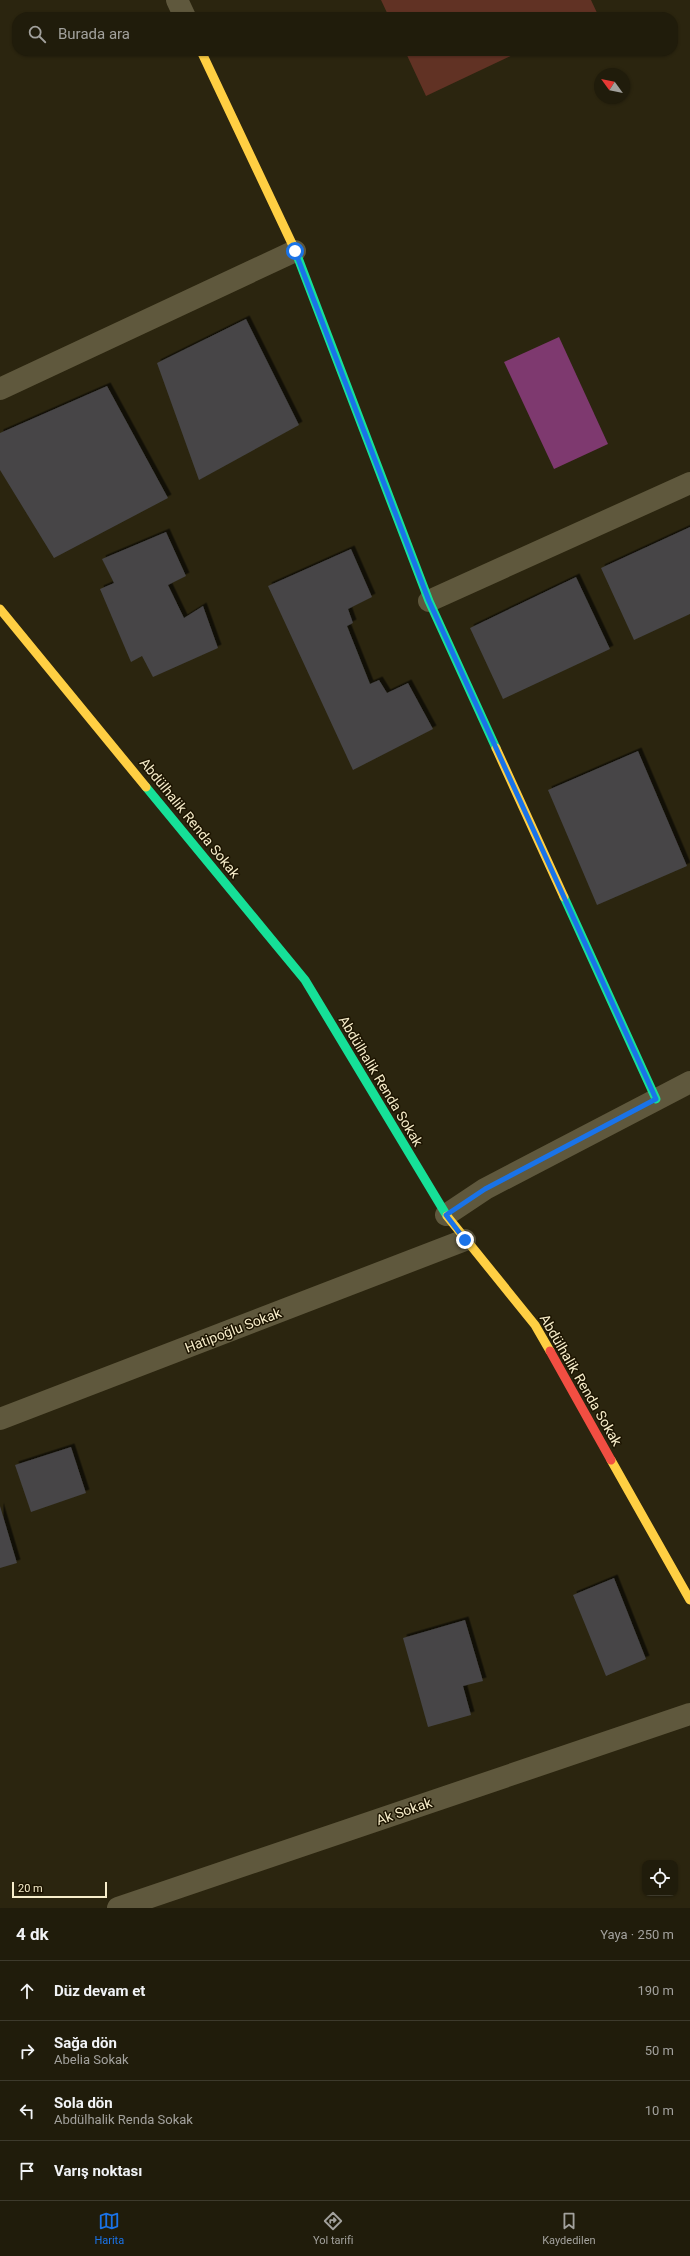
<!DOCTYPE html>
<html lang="tr">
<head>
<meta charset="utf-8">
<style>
  :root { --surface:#201c0b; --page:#282514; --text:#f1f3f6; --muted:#a2a19d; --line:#3d3a2c; --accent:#1a73e8 }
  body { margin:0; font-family:Roboto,sans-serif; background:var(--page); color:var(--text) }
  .controls { position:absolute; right:12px; bottom:12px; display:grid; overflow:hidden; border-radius:8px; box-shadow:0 1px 3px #0004 }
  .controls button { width:36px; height:36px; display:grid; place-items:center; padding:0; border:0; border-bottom:1px solid var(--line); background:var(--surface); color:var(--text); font:20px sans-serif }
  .compass { position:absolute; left:594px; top:68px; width:36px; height:36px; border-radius:50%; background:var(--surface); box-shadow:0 1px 3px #0004; rotate:303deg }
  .scale { position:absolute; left:12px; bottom:10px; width:95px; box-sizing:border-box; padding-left:4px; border:2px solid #f7edca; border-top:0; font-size:11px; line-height:14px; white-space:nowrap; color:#f7edca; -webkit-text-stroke:3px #1c1400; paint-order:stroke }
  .stop { position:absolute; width:12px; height:12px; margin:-9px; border:3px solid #1a73e8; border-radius:50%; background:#fff }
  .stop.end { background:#1a73e8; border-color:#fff; box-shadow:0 1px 4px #0008 }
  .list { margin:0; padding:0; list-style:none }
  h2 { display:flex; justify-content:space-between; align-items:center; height:52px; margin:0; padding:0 16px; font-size:17px }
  h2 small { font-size:13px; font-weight:400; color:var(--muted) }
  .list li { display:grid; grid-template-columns:26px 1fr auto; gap:12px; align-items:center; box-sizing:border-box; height:60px; padding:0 16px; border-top:1px solid var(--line) }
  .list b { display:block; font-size:15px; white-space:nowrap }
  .list p { margin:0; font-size:13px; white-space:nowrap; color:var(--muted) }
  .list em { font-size:13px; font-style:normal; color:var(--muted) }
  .icon { flex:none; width:22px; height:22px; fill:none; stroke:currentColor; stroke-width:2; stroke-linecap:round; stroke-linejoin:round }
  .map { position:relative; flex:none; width:690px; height:1908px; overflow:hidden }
  .search { position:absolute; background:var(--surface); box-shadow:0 1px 3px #0004; left:12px; right:12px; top:12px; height:44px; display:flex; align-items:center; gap:10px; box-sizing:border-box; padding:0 14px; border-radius:16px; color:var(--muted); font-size:15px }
  .sheet { height:292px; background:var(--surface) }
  nav { display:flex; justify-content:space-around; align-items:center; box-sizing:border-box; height:56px; border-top:1px solid var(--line); background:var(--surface); font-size:11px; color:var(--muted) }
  nav a { display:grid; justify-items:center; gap:2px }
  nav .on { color:var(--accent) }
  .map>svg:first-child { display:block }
</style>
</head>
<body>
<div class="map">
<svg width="690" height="1908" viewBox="0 0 690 1908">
  <defs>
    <filter id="shadow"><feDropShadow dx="3.5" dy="-3.5" stdDeviation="0" flood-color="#0009"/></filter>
  </defs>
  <rect width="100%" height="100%" fill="#2b250f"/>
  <path fill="#613224" d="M381,0H591L598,15L594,17H389Z
    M405,51H521L426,96Z"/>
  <path fill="#7e396f" d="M559,337L608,444L554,469L504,362Z"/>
  <path fill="#464547" filter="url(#shadow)" d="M246,319L299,425L199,480L157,363Z
    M107,386L168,498L54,558L0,470V433Z
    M690,527V614L634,640L601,568Z
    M166,532L186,576L168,585L184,618L203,606L218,648L153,677L142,656L131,662L100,589L114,583L102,559Z
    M351,549L372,597L348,609L353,623L347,626L370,684L379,680L387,693L408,683L433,729L353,770L268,586Z
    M576,577L610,649L503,699L470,628Z
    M638,751L687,866L597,905L548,790Z
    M71,1447L86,1493L31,1512L15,1465Z
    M0,1506L17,1563L0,1568Z
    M614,1578L646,1659L606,1676L573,1595Z
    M465,1620L483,1681L463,1686L471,1715L428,1727L403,1638Z"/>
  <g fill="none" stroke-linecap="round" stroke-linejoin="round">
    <path stroke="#5f583d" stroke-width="22" d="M177,0L185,17
      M0,389L295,251
      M429,601L690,483
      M446,1215L485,1189L690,1082
      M0,1419L465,1240
      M118,1908L690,1714"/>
    <path stroke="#16e098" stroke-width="9" d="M295,250L429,601L496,748
      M146,787L305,980L447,1216
      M564,897L656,1099"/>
    <path stroke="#ffcf43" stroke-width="9" d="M201,51L295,250
      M0,609L146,787
      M496,748L564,897
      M447,1216L535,1325L550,1351
      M611,1460L690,1600"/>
    <path stroke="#f24e42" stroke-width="9" d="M550,1351L611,1460"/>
  </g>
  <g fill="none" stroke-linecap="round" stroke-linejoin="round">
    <path stroke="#1a73e8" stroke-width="5" d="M295,251L429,601L656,1099L485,1189L446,1215L465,1240"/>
  </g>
  <g text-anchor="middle" stroke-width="3" stroke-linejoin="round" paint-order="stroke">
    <g font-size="14" fill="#f7edca" stroke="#1c1400">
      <text transform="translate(190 818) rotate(51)" y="5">Abdülhalik Renda Sokak</text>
      <text transform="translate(381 1081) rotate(59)" y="5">Abdülhalik Renda Sokak</text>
      <text transform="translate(233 1330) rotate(-21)" y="5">Hatipoğlu Sokak</text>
      <text transform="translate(581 1380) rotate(60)" y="5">Abdülhalik Renda Sokak</text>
      <text transform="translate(404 1811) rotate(-19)" y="5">Ak Sokak</text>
    </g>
  </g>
</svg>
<div class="controls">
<button><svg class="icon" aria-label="locate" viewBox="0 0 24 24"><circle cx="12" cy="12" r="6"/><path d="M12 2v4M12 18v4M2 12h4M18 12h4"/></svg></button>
</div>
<svg class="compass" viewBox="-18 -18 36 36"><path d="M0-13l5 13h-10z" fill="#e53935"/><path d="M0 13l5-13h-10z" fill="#a2a19d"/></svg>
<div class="scale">20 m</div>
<div class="stop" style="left:295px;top:251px"></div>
<div class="stop end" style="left:465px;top:1240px"></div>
<div class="search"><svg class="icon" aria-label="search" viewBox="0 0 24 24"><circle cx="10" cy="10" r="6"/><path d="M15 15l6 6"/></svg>Burada ara</div>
</div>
<section class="sheet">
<h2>4 dk<small>Yaya · 250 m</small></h2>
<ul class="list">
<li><svg class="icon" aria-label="ahead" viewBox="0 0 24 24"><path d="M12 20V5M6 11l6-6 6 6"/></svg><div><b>Düz devam et</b></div><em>190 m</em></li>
<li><svg class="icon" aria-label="right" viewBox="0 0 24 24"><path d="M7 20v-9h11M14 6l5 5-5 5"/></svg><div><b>Sağa dön</b><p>Abelia Sokak</p></div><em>50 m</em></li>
<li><svg class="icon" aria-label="left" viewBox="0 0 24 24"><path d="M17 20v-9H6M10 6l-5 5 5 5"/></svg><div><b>Sola dön</b><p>Abdülhalik Renda Sokak</p></div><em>10 m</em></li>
<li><svg class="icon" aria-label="arrive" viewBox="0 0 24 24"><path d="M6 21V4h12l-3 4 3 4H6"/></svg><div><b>Varış noktası</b></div></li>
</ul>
</section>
<nav>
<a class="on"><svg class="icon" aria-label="map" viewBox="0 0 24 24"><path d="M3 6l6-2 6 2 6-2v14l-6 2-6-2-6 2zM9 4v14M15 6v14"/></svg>Harita</a>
<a><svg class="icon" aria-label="directions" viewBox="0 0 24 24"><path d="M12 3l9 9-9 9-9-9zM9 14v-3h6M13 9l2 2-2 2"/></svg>Yol tarifi</a>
<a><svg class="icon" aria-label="saved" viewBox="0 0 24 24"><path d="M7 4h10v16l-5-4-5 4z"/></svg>Kaydedilen</a>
</nav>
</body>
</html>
